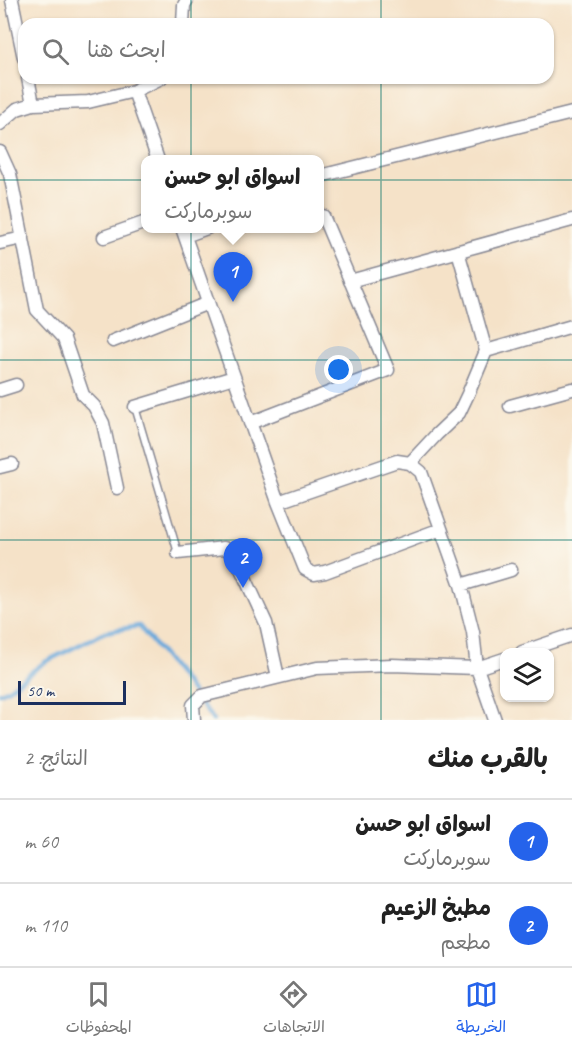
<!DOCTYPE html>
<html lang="ar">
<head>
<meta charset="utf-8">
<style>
  :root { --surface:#fff; --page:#f2f2f2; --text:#222; --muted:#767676; --line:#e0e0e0; --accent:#2563eb }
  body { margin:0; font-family:Caveat,"Playpen Sans Arabic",sans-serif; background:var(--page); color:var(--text); direction:rtl }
  .controls { position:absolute; right:18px; bottom:18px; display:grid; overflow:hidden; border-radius:12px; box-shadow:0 2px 4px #0004 }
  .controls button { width:54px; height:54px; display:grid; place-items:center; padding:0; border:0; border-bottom:2px solid var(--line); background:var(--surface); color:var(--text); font:30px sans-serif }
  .scale { position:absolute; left:18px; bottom:15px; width:108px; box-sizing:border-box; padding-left:6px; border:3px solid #1b2f5e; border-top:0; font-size:16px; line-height:21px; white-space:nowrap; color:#1b2f5e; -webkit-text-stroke:4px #fbf7ec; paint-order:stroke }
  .you { position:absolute; left:339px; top:370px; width:21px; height:21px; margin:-15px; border:4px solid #fff; border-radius:50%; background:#1a73e8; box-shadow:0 0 0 9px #1a73e833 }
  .badge { display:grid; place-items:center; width:39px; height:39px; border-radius:50%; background:var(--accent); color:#fff; font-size:20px; font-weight:700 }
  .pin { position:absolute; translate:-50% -50px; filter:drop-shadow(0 2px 3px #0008) }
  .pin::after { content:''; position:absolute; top:32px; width:21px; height:18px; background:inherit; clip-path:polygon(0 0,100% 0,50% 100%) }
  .popup { position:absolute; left:141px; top:155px; width:183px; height:78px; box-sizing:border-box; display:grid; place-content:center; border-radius:12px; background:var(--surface); filter:drop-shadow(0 2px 4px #0005); font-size:20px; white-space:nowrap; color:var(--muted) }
  .popup b { font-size:22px; color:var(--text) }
  .popup::after { content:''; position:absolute; left:50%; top:100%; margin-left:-12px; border:12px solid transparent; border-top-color:var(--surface) }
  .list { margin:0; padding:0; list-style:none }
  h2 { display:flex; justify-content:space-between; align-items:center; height:78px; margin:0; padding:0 24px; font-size:26px }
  h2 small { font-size:20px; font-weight:400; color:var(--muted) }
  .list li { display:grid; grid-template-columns:39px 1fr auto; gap:18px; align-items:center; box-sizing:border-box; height:84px; padding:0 24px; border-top:2px solid var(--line) }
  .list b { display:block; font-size:22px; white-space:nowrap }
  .list p { margin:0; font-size:20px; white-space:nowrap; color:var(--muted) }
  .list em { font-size:20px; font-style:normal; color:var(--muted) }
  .icon { flex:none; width:33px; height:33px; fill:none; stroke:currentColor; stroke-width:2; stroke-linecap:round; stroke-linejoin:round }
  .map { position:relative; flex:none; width:572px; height:720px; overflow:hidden; direction:ltr }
  .search { position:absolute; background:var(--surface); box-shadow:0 2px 4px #0004; left:18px; right:18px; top:18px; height:66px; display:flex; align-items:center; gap:15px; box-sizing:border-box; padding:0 21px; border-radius:18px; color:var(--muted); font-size:22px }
  .sheet { height:246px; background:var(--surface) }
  nav { display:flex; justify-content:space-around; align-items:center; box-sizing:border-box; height:84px; border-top:2px solid var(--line); background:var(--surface); font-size:16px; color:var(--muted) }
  nav a { display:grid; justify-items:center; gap:3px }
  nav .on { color:var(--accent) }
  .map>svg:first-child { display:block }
</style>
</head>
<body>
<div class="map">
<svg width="572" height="720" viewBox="0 0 572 720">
  <rect width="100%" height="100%" fill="#fbf7ec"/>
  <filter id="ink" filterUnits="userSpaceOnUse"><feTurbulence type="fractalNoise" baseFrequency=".0167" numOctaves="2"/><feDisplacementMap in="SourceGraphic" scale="12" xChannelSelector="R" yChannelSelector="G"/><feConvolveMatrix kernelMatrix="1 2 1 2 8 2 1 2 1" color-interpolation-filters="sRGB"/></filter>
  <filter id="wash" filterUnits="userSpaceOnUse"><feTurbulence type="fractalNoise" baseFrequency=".008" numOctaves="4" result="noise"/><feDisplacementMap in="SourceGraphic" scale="24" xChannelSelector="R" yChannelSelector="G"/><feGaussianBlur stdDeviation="1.35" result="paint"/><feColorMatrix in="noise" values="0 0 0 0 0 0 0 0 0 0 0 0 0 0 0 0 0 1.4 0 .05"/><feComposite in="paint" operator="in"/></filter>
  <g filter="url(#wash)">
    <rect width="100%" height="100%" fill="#f5e2c8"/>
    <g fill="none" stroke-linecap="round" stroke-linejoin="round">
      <path stroke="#68a8db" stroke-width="4.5" d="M0,693L7,690L45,662L105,632L139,626L187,685L213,720"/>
    </g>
  </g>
  <g filter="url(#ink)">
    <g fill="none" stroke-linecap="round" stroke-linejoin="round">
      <g stroke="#888893" stroke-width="9">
        <path id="lane" d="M135,407L178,553"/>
      </g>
      <g stroke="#888893" stroke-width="15">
        <path id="street" d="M12,0L24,58
          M183,24L184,5L187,0
          M28,78L33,104
          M134,91L158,160
          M0,124L17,109L33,104L88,102L134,91L161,78
          M0,152L10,174L37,310L64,339L83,395L94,406L103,423L117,488
          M320,176L572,113
          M182,228L278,502L305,569L314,574L325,572L441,529
          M185,236L207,228
          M104,237L146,222
          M0,243L23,238
          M458,251L486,351
          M350,281L572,220
          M113,341L208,303
          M0,390L16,385
          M510,406L572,389
          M135,407L234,377
          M250,423L388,370L323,216
          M410,463L437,434L459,413L468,394L486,351L572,326
          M0,467L12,464
          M278,502L397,461L410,463L421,472L461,585L473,632L477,668L495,720
          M178,553L224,548L231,551L236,558L266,623L278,677
          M461,585L511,570
          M522,652L572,635
          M194,720L193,705L202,696L317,668L392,665L477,668L504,659"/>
      </g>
      <use href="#lane" stroke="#fff" stroke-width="6"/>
      <use href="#street" stroke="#fff" stroke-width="12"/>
    </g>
  </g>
  <path fill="none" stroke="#0f766e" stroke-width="1.5" stroke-opacity="0.55" d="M191,0V24M381,0V24M191,78V720M381,78V720M0,180H572M0,360H572M0,540H572"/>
</svg>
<div class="controls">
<button><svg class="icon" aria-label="layers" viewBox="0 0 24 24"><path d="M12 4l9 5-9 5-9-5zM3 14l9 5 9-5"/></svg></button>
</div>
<div class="scale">50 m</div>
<div class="you"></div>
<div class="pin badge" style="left:233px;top:302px">1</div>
<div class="popup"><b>اسواق ابو حسن</b>سوبرماركت</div>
<div class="pin badge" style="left:243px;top:588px">2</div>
<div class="search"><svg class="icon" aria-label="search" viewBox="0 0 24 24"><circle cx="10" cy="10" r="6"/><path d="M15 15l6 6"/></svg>ابحث هنا</div>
</div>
<section class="sheet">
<h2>بالقرب منك<small>النتائج: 2</small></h2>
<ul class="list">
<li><span class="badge">1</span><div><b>اسواق ابو حسن</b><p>سوبرماركت</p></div><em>60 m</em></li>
<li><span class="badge">2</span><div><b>مطبخ الزعيم</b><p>مطعم</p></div><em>110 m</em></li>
</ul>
</section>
<nav>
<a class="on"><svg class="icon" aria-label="map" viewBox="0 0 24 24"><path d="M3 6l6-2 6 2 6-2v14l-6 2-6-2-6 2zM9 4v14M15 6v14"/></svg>الخريطة</a>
<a><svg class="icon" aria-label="directions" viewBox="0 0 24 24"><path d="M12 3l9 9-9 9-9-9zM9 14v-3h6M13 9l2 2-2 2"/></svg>الاتجاهات</a>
<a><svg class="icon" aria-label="saved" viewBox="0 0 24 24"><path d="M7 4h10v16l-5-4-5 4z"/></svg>المحفوظات</a>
</nav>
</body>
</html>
